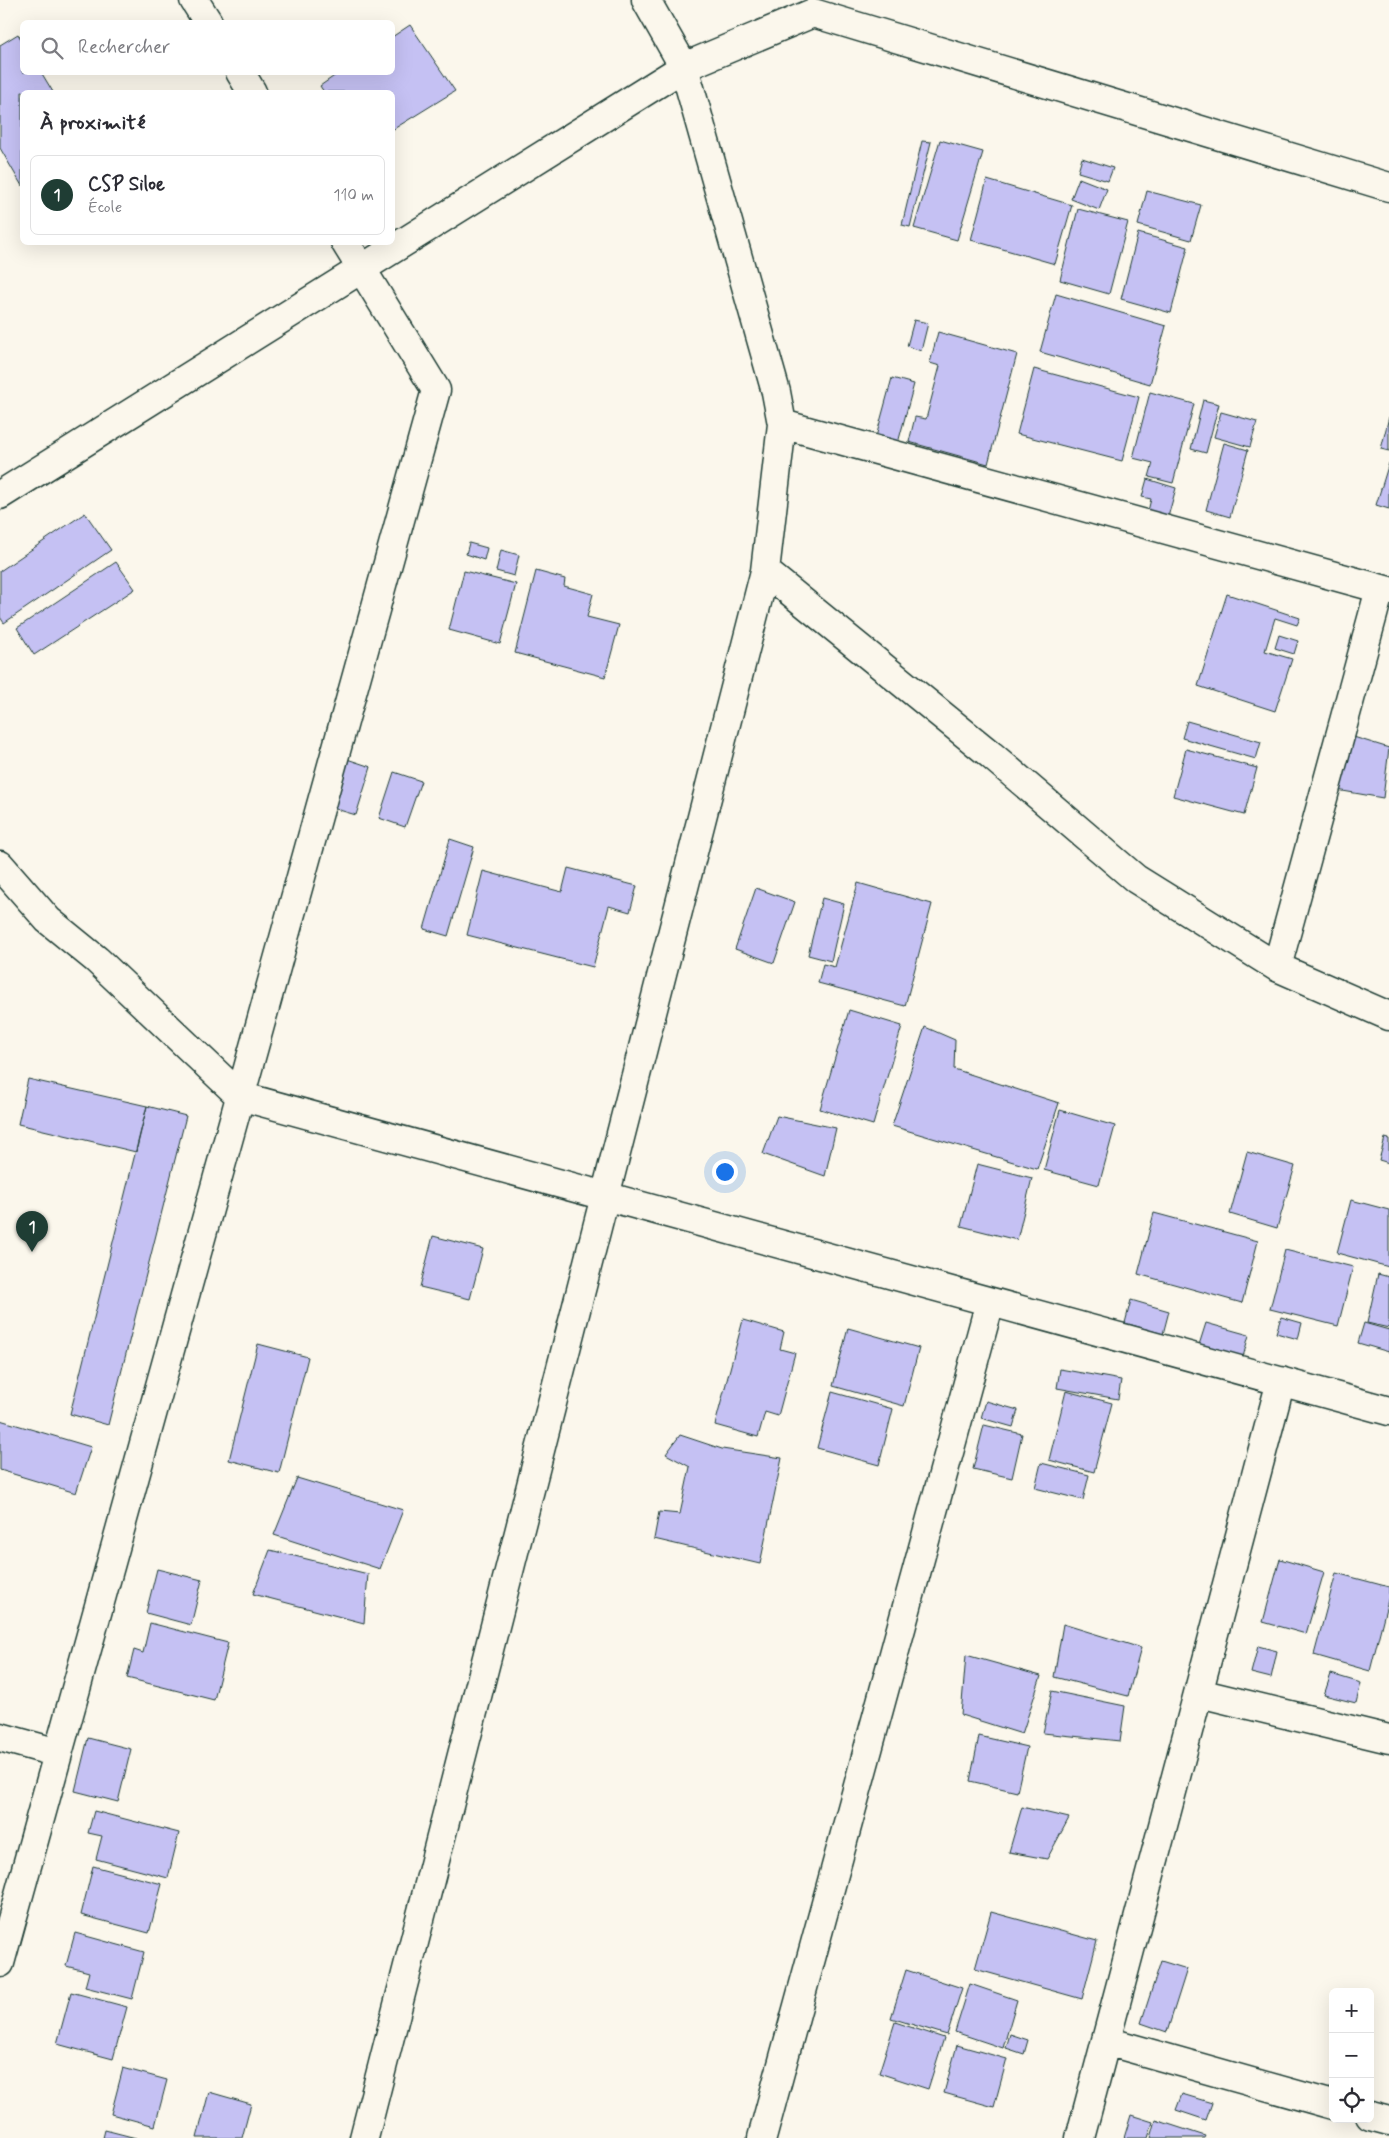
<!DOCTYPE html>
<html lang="fr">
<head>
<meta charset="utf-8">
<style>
  :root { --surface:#fff; --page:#f2f2f3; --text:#2b2b33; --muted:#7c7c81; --line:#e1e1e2; --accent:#1f3d34 }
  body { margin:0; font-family:Mynerve,sans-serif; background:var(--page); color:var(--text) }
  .controls { position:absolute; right:15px; bottom:15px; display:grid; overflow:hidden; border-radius:8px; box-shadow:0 5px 20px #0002 }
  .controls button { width:45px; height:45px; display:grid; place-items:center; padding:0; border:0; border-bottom:1px solid var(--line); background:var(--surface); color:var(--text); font:25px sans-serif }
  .you { position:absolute; left:724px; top:1171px; width:18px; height:18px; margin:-12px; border:4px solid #fff; border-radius:50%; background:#1a73e8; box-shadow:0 0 0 8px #1a73e833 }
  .badge { display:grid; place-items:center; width:32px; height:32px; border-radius:50%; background:var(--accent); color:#fff; font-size:16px; font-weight:700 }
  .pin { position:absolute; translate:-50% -41px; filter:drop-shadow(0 1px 2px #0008) }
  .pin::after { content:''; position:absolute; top:26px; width:18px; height:15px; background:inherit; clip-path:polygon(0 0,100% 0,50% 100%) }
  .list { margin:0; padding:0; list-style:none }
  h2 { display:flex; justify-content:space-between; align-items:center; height:65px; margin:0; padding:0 20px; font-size:21px }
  h2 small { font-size:16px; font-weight:400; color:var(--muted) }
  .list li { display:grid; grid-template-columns:32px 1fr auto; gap:15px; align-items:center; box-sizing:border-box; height:80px; margin:0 10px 10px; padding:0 10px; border:1px solid var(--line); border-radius:8px }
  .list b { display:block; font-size:19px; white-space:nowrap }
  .list p { margin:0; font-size:16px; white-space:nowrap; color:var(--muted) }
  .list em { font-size:16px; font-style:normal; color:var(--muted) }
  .icon { flex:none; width:28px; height:28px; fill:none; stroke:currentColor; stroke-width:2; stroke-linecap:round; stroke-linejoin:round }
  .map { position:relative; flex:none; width:1389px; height:2138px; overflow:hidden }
  .search { position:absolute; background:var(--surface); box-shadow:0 5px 20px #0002; left:20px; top:20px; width:375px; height:55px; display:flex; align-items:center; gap:12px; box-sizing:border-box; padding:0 18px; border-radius:8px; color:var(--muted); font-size:19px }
  .panel { position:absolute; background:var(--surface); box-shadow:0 5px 20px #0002; left:20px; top:90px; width:375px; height:155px; border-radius:8px }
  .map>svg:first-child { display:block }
</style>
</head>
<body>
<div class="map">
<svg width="1389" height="2138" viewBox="0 0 1389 2138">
  <rect width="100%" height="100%" fill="#fbf7ec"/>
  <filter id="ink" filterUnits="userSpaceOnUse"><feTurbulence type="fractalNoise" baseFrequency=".02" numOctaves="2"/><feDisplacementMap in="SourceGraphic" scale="10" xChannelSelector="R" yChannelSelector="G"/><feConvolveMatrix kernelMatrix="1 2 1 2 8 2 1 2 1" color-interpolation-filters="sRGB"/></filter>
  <g filter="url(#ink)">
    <path fill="#c5c1f3" stroke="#1f3d34" d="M410,25L455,91L392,130V92H324L320,86L340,72H392V37Z
      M18,34L22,41V72H41L53,92H22V186L0,148V45Z
      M940,140L983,152L957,240L914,228Z
      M922,141L931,142L910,227L902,225Z
      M1082,158L1113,168L1108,181L1078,172Z
      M1079,178L1107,189L1099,210L1071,199Z
      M987,180L1072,205L1055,264L971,240Z
      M1147,191L1201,205L1191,240L1138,225Z
      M1078,209L1128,222L1109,294L1060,280Z
      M1138,233L1188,247L1171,313L1121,299Z
      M1056,294L1166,326L1150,384L1040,352Z
      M914,320L928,323L921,351L907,346Z
      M938,332L1017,354L988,464L909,442L915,417L926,419L940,366L930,363Z
      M1034,369L1139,397L1122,461L1017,434Z
      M892,378L914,384L898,443L876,437Z
      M1150,392L1194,404L1173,483L1149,477L1153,463L1133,458Z
      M1203,400L1219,404L1206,453L1191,449Z
      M1221,412L1257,422L1250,447L1214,437Z
      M1389,417V451L1381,449Z
      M1224,443L1248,450L1230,517L1206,510Z
      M1389,463V509L1376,505Z
      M1147,479L1176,488L1168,517L1148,511L1151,499L1142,497Z
      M85,513L111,550L4,623L0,617V571Z
      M469,543L487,548L484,560L466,554Z
      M501,550L519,555L514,576L496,571Z
      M116,562L135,589L34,655L17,628Z
      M464,571L516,584L500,644L449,630Z
      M536,571L565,579L564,586L593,594L587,617L619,625L605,677L515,653Z
      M1227,594L1300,618L1297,625L1275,618L1265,651L1292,659L1275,711L1198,686Z
      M1279,635L1298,641L1294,654L1275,648Z
      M1187,721L1261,742L1256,759L1182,738Z
      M1347,735L1389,748L1383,798L1337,790Z
      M1186,749L1257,768L1244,815L1173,796Z
      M344,758L371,767L356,815L329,807Z
      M394,772L421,781L405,827L379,818Z
      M450,839L474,847L448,936L424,929Z
      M568,868L637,886L630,912L609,906L593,967L467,935L483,871L562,892Z
      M858,883L932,904L905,1006L818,983L823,964L835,967Z
      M756,888L795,902L774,963L735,949Z
      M822,898L844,904L831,961L808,955Z
      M849,1010L902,1026L873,1125L820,1109Z
      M925,1027L955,1040L954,1069L1059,1103L1037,1169L892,1126Z
      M28,1079L147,1106L136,1152L18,1124Z
      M147,1106L186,1116L108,1425L70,1414Z
      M1060,1110L1115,1126L1099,1185L1044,1170Z
      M777,1116L836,1128L825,1176L763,1154Z
      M1385,1138L1389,1139V1163L1379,1160Z
      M1247,1152L1295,1166L1277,1228L1230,1214Z
      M977,1164L1032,1178L1017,1240L961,1226Z
      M1351,1200L1389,1210V1267L1337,1253Z
      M1154,1213L1258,1241L1242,1303L1138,1274Z
      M433,1236L483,1249L470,1299L420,1287Z
      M1285,1250L1353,1267L1338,1326L1270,1309Z
      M1378,1274L1389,1277V1328L1367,1323Z
      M1131,1300L1169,1311L1163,1334L1125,1323Z
      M1281,1317L1302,1323L1298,1339L1276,1333Z
      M743,1320L784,1332L780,1349L795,1353L778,1416L765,1412L758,1437L715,1425Z
      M1206,1323L1249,1335L1243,1357L1199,1345Z
      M1364,1323L1389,1330V1352L1358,1343Z
      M848,1328L919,1348L904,1406L833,1386Z
      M258,1344L308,1357L279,1473L229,1460Z
      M1060,1369L1121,1380L1118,1399L1057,1388Z
      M1066,1391L1112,1403L1094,1472L1049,1460Z
      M832,1392L893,1409L879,1465L817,1448Z
      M986,1401L1018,1410L1013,1427L981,1418Z
      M0,1420L91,1447L76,1493L0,1470Z
      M984,1425L1022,1434L1012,1478L973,1469Z
      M680,1435L722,1449L782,1458L760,1564L654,1539L659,1512L680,1514L690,1467L666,1454Z
      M1041,1463L1089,1475L1083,1500L1035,1488Z
      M297,1478L403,1510L380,1569L274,1535Z
      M270,1550L368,1574L364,1623L253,1594Z
      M1280,1559L1324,1572L1306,1634L1263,1622Z
      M157,1569L202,1580L191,1625L146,1613Z
      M1336,1573L1389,1587V1596L1370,1671L1314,1655Z
      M150,1623L228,1643L214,1700L127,1678L134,1650L143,1653Z
      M1063,1624L1141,1648L1128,1696L1054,1677Z
      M1258,1646L1277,1651L1271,1678L1251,1673Z
      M966,1655L1041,1676L1022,1734L961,1715Z
      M1331,1674L1361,1683L1356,1703L1324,1695Z
      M1052,1691L1125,1706L1120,1741L1043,1733Z
      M979,1736L1027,1747L1017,1792L970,1781Z
      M88,1738L131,1749L118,1802L75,1791Z
      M1022,1807L1069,1818L1047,1859L1009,1852Z
      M94,1811L179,1833L168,1878L96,1859L102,1836L88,1833Z
      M93,1866L162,1884L149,1933L81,1915Z
      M991,1912L1097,1941L1082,1999L975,1969Z
      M75,1933L144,1952L132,1999L85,1987L89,1972L66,1966Z
      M1161,1961L1187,1969L1167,2032L1141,2023Z
      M906,1970L962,1988L947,2035L891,2018Z
      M970,1984L1017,2000L1003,2048L955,2032Z
      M71,1992L127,2007L113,2059L57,2044Z
      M895,2022L944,2038L928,2089L879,2073Z
      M1010,2034L1028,2040L1024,2054L1006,2048Z
      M957,2045L1007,2059L994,2107L944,2093Z
      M123,2068L167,2080L155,2126L111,2114Z
      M209,2092L251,2104L242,2138H197Z
      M1182,2094L1212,2103L1206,2120L1176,2110Z
      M1131,2115L1153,2122L1148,2138H1124Z
      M1156,2120L1205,2136L1204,2138H1151Z
      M105,2130L136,2138H103Z"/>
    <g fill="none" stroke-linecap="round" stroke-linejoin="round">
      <g stroke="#1f3d34" stroke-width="31">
        <path id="minor" d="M194,0L208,22
          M240,72L252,92
          M782,424L1389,591
          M0,495L684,67L813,13L1389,187
          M765,571L991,755L1136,879L1277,967L1389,1016
          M0,865L48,920L97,960L240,1096L1389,1411
          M1277,967L1380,589
          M1199,1693L1389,1739
          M0,1737L58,1753
          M0,1963L436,390L345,242
          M1106,2041L1333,2105
          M1370,2116L1389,2121
          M364,2138L765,571L782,424L776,392L684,67L646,0
          M762,2138L990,1302
          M1080,2138L1281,1381"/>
      </g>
      <use href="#minor" stroke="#fbf7ec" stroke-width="28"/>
    </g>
  </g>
</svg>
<div class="controls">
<button>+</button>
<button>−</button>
<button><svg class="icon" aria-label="locate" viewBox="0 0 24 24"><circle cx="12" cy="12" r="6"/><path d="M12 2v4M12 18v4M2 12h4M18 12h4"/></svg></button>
</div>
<div class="you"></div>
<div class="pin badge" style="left:32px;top:1252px">1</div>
<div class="search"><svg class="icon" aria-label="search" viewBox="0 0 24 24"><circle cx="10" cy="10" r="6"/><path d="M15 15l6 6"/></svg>Rechercher</div>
<section class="panel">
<h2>À proximité<small></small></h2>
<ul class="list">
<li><span class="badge">1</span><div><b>CSP Siloe</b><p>École</p></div><em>110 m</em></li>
</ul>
</section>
</div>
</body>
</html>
